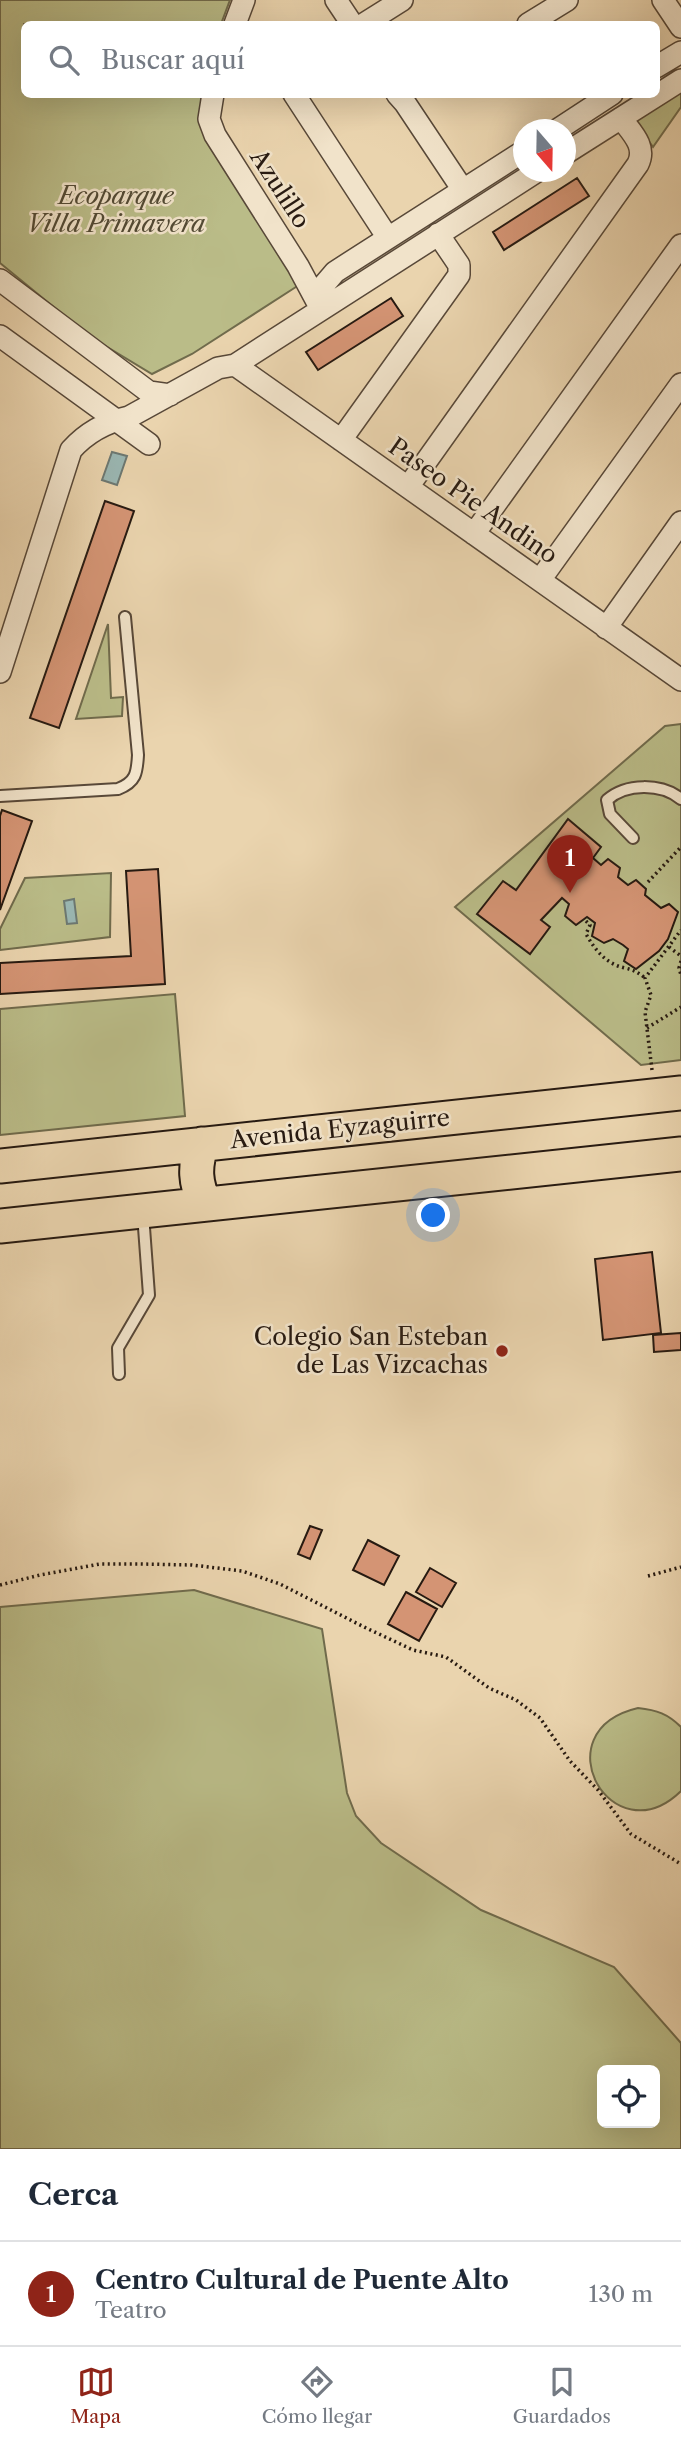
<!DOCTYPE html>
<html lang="es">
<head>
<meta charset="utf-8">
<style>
  :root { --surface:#fff; --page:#f6f6f7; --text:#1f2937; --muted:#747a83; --line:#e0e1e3; --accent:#8f2418 }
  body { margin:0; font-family:"Libre Caslon Text",serif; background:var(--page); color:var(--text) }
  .controls { position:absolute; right:21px; bottom:21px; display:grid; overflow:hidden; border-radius:10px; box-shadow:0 7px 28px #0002 }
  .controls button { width:63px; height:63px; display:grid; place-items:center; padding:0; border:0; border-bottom:2px solid var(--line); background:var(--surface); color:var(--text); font:35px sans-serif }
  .compass { position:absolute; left:513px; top:119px; width:63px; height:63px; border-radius:50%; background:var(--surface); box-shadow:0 7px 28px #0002; rotate:160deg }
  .you { position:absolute; left:434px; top:1216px; width:24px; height:24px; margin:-18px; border:5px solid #fff; border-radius:50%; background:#1a73e8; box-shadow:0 0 0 10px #1a73e833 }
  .badge { display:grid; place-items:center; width:46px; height:46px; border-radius:50%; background:var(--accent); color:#fff; font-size:23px; font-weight:700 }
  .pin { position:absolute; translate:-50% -58px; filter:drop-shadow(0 2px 4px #0008) }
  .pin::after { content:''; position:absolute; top:37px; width:24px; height:21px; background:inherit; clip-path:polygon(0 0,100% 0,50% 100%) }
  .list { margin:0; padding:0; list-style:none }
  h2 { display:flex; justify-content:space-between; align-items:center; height:91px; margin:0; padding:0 28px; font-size:30px }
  h2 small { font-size:23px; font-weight:400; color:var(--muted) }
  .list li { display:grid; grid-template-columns:46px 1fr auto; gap:21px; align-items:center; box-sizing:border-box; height:105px; padding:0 28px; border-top:2px solid var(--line) }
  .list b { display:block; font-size:26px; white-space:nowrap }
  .list p { margin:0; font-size:23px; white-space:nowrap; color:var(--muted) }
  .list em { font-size:23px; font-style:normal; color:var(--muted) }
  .icon { flex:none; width:38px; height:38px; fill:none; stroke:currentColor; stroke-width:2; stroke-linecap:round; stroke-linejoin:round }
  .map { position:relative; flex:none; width:681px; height:2149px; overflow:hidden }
  .search { position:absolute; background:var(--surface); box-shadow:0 7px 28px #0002; left:21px; right:21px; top:21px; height:77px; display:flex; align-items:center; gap:18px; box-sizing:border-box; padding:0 24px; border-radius:10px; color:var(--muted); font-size:26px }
  .sheet { height:196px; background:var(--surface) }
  nav { display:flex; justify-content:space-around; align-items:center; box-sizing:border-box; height:98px; border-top:2px solid var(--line); background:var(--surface); font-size:19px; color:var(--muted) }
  nav a { display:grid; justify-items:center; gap:4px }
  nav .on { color:var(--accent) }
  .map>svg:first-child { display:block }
</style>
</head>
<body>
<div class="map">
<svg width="681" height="2149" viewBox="0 0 681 2149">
  <rect width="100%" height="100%" fill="#ead4ae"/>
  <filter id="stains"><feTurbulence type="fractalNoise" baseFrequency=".00286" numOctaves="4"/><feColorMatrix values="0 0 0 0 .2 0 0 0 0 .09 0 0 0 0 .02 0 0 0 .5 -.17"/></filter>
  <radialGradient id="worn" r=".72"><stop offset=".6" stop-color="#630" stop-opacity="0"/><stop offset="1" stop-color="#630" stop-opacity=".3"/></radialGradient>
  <path fill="#babc88" stroke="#706b4c" stroke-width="2" fill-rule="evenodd" d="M0,0H230L221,24H24V94L206,95L299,285L192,354L152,374L89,336L0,263Z
    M681,85V107L653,147L633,119Z
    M108,624L111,698L123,697L122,716L76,719Z
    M681,724V1060L641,1065L455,907L665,726Z
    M111,873L110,937L0,950V929L25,878Z
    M175,994L185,1116L0,1135V1009Z
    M194,1590L322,1629L347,1793L356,1816L381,1843L481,1910L614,1967L681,2043V2149H0V1607ZM602,2070H655V2123H602Z
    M638,1708C657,1710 668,1714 681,1727V1791C612,1858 540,1731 638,1708Z"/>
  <path fill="#9ab7b3" stroke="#6c7872" stroke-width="2" d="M112,452L127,456L117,485L102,480Z
    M74,899L77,923L67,924L64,901Z"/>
  <path fill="#d49474" stroke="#271a11" stroke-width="2" d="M577,178L589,196L504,250L493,232Z
    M391,298L403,316L318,370L306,352Z
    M105,501L134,511L59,728L30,718Z
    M2,810L32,821L0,910V816Z
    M568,819L601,847L593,858L601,865L608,859L620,868L618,877L628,885L636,880L646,889L645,895L661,908L669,904L678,912L668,939L659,951L636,969L624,961L628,949L623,945L613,939L604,943L592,936L595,923L587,917L576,925L565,916L569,904L562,898L541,920L550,927L530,954L477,914L503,881L516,890Z
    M158,869L165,984L0,994V963L131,956L126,871Z
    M652,1252L661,1333L603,1340L595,1259Z
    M681,1333V1350L654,1352L653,1335Z
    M310,1526L322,1530L310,1559L298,1554Z
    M368,1540L399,1556L384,1585L353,1570Z
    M430,1568L456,1583L442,1607L416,1592Z
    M406,1592L437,1609L419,1641L388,1624Z"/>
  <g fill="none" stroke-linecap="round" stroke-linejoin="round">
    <g stroke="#584838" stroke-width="14">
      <path id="service" d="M0,796L118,789C136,782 137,773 138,755L125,617
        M633,838L610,814L607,800C626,783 661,783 681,799
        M119,1374L118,1348L149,1295L143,1214"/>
    </g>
    <g stroke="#584838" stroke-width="24">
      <path id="minor" d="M336,0L352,24
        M663,0L681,27
        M235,24L244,0
        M364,24L402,0
        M528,24L567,0
        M656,67L681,52
        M213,94L209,119L215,135L298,266L321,309
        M294,94L388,238
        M397,94L405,103L463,190
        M557,130L612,94
        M566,153L681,80
        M0,280L149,392L170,395
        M321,309L323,286L335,272L524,151
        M0,336L149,444
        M235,365L681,680
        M341,440L459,275V265L438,234
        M408,487L638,164C647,146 631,132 621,118
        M474,534L681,245
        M540,580L681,384
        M606,628L681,522
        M0,672L71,450C87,432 106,422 129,417L218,368L235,365L536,172"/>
    </g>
    <g stroke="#271a11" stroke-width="37">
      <path id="primary" d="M202,1144C194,1167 195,1183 205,1204
        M0,1166L681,1093
        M0,1226L681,1154"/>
    </g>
    <path stroke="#271a11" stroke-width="3.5" stroke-dasharray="2 3.5" stroke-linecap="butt" d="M648,882L681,847
      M586,921L590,925L586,934C595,950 606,964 625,968C633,970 638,972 645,978
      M669,947L681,956
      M681,961L679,968L681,975
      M647,1028L681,1007
      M652,1070L645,1012L651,995L645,978L681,930
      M648,1576L681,1567
      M0,1585L40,1575L100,1564H140L192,1565L242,1571L280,1584L364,1627L413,1650L446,1657L489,1688L516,1700L540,1718L570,1761L598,1790L631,1834L681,1864"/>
    <use href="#service" stroke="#f1e3ca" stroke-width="10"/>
    <use href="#minor" stroke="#f1e3ca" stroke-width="21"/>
    <use href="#primary" stroke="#ead4ae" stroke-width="33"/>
  </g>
  <circle fill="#8f2418" stroke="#f1e3ca" stroke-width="2.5" cx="502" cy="1351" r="7"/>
  <g text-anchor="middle" stroke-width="5" stroke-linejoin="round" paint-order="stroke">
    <g font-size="24" fill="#271a11" stroke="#f1e3ca">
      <text transform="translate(280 189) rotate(57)" y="8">Azulillo</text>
      <text transform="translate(473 501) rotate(35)" y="8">Paseo Pie Andino</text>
      <text transform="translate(340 1129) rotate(-6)" y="8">Avenida Eyzaguirre</text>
    </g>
    <g font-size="24" font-style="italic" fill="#534b35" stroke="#f1e3ca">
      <text x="116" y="204">Ecoparque<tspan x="116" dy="28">Villa Primavera</tspan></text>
    </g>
    <g font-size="24" fill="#271a11" stroke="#f1e3ca" text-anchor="end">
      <text x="488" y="1345">Colegio San Esteban<tspan x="488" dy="28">de Las Vizcachas</tspan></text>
    </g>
  </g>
  <rect width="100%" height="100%" filter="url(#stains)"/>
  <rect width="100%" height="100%" fill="url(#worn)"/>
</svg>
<div class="controls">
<button><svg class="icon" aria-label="locate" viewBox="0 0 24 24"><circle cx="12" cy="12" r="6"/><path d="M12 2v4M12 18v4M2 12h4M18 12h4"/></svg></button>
</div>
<svg class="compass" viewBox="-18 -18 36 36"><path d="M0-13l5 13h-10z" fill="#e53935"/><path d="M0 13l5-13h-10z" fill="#747a83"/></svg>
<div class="you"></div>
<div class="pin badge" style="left:570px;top:893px">1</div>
<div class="search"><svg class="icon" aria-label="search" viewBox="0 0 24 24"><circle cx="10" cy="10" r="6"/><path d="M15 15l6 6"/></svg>Buscar aquí</div>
</div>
<section class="sheet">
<h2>Cerca<small></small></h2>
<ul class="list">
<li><span class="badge">1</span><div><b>Centro Cultural de Puente Alto</b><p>Teatro</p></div><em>130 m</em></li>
</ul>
</section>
<nav>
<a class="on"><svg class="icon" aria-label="map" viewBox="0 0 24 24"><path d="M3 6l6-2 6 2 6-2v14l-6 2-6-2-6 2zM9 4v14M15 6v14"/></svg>Mapa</a>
<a><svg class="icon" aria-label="directions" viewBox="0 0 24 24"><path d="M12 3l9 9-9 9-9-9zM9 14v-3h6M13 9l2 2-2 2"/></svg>Cómo llegar</a>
<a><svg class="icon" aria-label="saved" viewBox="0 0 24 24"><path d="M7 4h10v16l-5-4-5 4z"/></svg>Guardados</a>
</nav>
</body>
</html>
